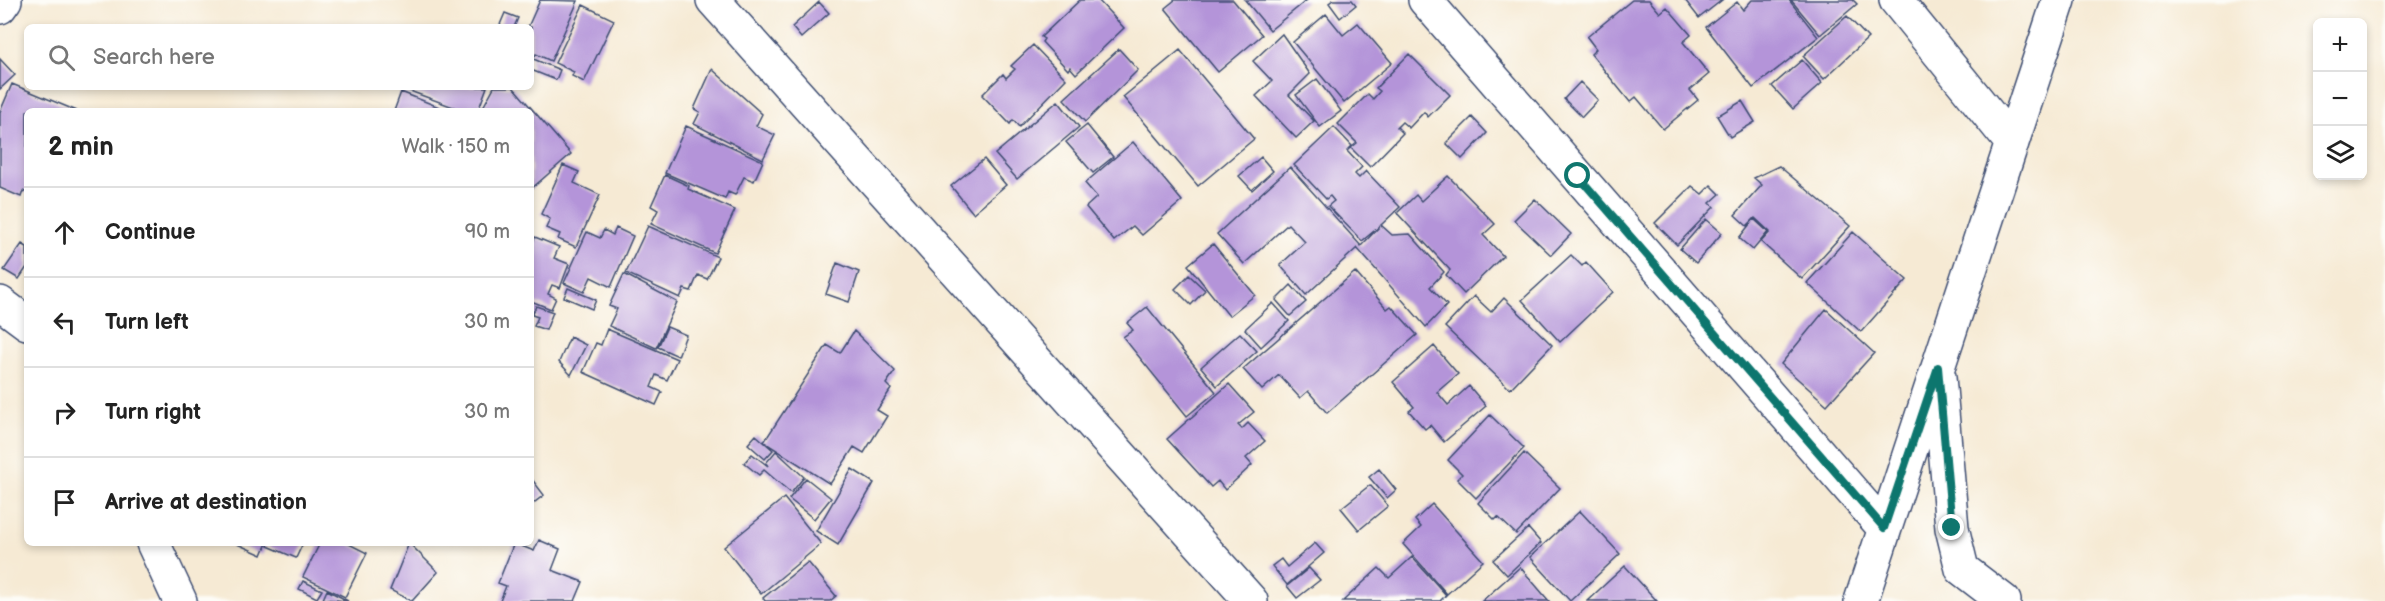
<!DOCTYPE html>
<html lang="en">
<head>
<meta charset="utf-8">
<style>
  :root { --surface:#fff; --page:#f2f2f2; --text:#222; --muted:#767676; --line:#e0e0e0 }
  body { margin:0; font-family:"Balsamiq Sans",sans-serif; background:var(--page); color:var(--text) }
  .controls { position:absolute; right:18px; top:18px; display:grid; overflow:hidden; border-radius:9px; box-shadow:0 3px 9px #0003 }
  .controls button { width:54px; height:54px; display:grid; place-items:center; padding:0; border:0; border-bottom:2px solid var(--line); background:var(--surface); color:var(--text); font:30px sans-serif }
  .stop { position:absolute; width:18px; height:18px; margin:-14px; border:4px solid #0f766e; border-radius:50%; background:#fff }
  .stop.end { background:#0f766e; border-color:#fff; box-shadow:0 2px 6px #0008 }
  .list { margin:0; padding:0; list-style:none }
  h2 { display:flex; justify-content:space-between; align-items:center; height:78px; margin:0; padding:0 24px; font-size:26px }
  h2 small { font-size:20px; font-weight:400; color:var(--muted) }
  .list li { display:grid; grid-template-columns:39px 1fr auto; gap:18px; align-items:center; box-sizing:border-box; height:90px; padding:0 24px; border-top:2px solid var(--line) }
  .list b { display:block; font-size:22px; white-space:nowrap }
  .list em { font-size:20px; font-style:normal; color:var(--muted) }
  .icon { flex:none; width:33px; height:33px; fill:none; stroke:currentColor; stroke-width:2; stroke-linecap:round; stroke-linejoin:round }
  .map { position:relative; flex:none; width:2385px; height:601px; overflow:hidden }
  .search { position:absolute; background:var(--surface); box-shadow:0 3px 9px #0003; left:24px; top:24px; width:510px; height:66px; display:flex; align-items:center; gap:15px; box-sizing:border-box; padding:0 21px; border-radius:9px; color:var(--muted); font-size:22px }
  .panel { position:absolute; background:var(--surface); box-shadow:0 3px 9px #0003; left:24px; top:108px; width:510px; height:438px; border-radius:9px }
  .map>svg:first-child { display:block }
</style>
</head>
<body>
<div class="map">
<svg width="2385" height="601" viewBox="0 0 2385 601">
  <rect width="100%" height="100%" fill="#fdfcf7"/>
  <filter id="ink" filterUnits="userSpaceOnUse"><feTurbulence type="fractalNoise" baseFrequency=".0167" numOctaves="2"/><feDisplacementMap in="SourceGraphic" scale="12" xChannelSelector="R" yChannelSelector="G"/><feConvolveMatrix kernelMatrix="1 2 1 2 8 2 1 2 1" color-interpolation-filters="sRGB"/></filter>
  <filter id="wash" filterUnits="userSpaceOnUse"><feTurbulence type="fractalNoise" baseFrequency=".008" numOctaves="4" result="noise"/><feDisplacementMap in="SourceGraphic" scale="24" xChannelSelector="R" yChannelSelector="G"/><feGaussianBlur stdDeviation="1.35" result="paint"/><feColorMatrix in="noise" values="0 0 0 0 0 0 0 0 0 0 0 0 0 0 0 0 0 1.4 0 .05"/><feComposite in="paint" operator="in"/></filter>
  <g filter="url(#wash)">
    <rect width="100%" height="100%" fill="#f6ead4"/>
    <g id="blocks">
      <path fill="#b494d9" d="M540,0L578,1L551,61L536,54L534,58L531,56V27H528Z
        M1080,0H1098L1124,28L1076,74L1070,67L1068,70L1042,42L1044,39L1041,37Z
        M1175,0H1233L1262,35L1218,72L1165,8Z
        M1245,0H1307L1270,30Z
        M1333,0H1352L1356,5L1340,18L1329,3Z
        M1632,0H1649L1660,13L1667,7L1691,35L1683,42L1709,74L1690,90L1698,100L1663,129L1636,97L1630,102L1591,54L1596,49L1587,37Z
        M1685,0H1722L1699,18Z
        M1752,0H1789L1818,37L1753,88L1706,27L1737,2L1743,10Z
        M1791,0H1853L1857,4L1820,35Z
        M819,2L829,13L801,38L792,27Z
        M583,5L614,20L584,82L572,76L574,72L555,63Z
        M505,13L518,18L514,27H499Z
        M1326,14L1343,35L1358,23L1392,63L1344,103L1293,42Z
        M1847,16L1868,38L1824,79L1803,56Z
        M1282,34L1310,74L1289,95L1314,121L1296,138L1256,96L1272,81L1253,61Z
        M1033,45L1066,79L1019,127L1013,120L1010,124L982,95L1003,74L1006,78L1015,69L1011,66Z
        M1119,49L1138,70L1085,122L1064,99Z
        M1180,50L1254,139L1198,186L1123,97Z
        M1409,54L1450,95L1428,117L1424,112L1409,128L1402,122L1397,127L1403,133L1370,167L1351,148L1357,143L1338,124L1368,94L1373,99L1380,91L1376,88Z
        M531,58L560,70L556,80L531,70Z
        M0,59L15,75L0,89Z
        M1802,60L1822,83L1793,109L1772,86Z
        M712,69L762,114L756,126L775,135L763,159L694,124L700,112L694,109Z
        M1317,79L1341,111L1320,127L1296,95Z
        M1580,82L1598,100L1582,117L1564,99Z
        M12,84L77,111H27V193L23,191L21,197L0,188V112Z
        M399,87H487L478,111H464Z
        M494,87H513L571,154L531,189V111H481Z
        M401,92L449,111H394Z
        M1058,101L1079,127L1017,179L995,154Z
        M1742,101L1755,122L1730,137L1717,116Z
        M1472,117L1487,133L1462,159L1446,143Z
        M1087,125L1113,157L1093,173L1066,142Z
        M686,126L763,161L754,181L744,177L735,195L728,192L725,199L665,173Z
        M1334,127L1352,146L1347,151L1362,167L1355,174L1359,178L1366,171L1400,207L1381,225L1392,235L1410,234L1444,272L1430,287L1447,305L1426,327L1357,248L1306,295L1280,265L1305,242L1288,224L1244,264L1217,234L1290,167L1361,246L1380,226L1362,241L1328,206L1334,201L1330,196L1326,199L1294,165Z
        M1133,142L1182,201L1142,235L1133,226L1114,241L1086,207L1097,197L1085,183Z
        M1261,157L1273,171L1252,190L1239,176Z
        M984,159L1006,185L973,213L951,186Z
        M563,165L579,172L574,183L600,195L576,247L558,239L560,234L546,228L550,219L541,214Z
        M1779,166L1850,226L1802,279L1761,242L1770,232L1755,218L1747,226L1735,215L1762,185L1754,178Z
        M665,175L689,186L688,189L735,210L715,253L651,224L658,210L651,206Z
        M1448,176L1495,224L1483,235L1503,256L1464,294L1446,275L1450,270L1397,213L1416,195L1421,201Z
        M1711,185L1720,194L1710,203L1714,207L1677,245L1655,223L1692,186L1702,194Z
        M1535,199L1571,234L1551,255L1514,220Z
        M1706,219L1722,233L1696,263L1680,249Z
        M1754,219L1768,232L1753,250L1739,238Z
        M648,226L718,257L707,279L698,275L691,291L684,289L680,298L626,273Z
        M616,228L633,236L611,287L591,277L584,292L564,283L587,232L600,238L604,230L613,235Z
        M1853,232L1907,280L1861,332L1807,283Z
        M535,237L559,247L554,258L569,264L560,288L552,285L548,294L556,298L551,309L531,301V247Z
        M22,244L27,247V267L19,279L4,270Z
        M1213,244L1255,295L1229,316L1188,265Z
        M1571,255L1582,266L1586,262L1613,292L1560,342L1522,300Z
        M837,263L859,272L849,302L826,294Z
        M1355,272L1387,309L1391,306L1417,335L1327,413L1308,391L1300,398L1279,375L1262,390L1243,369Z
        M624,274L677,302L656,348L609,326L617,309L609,306Z
        M1189,275L1205,290L1191,305L1175,289Z
        M1291,285L1306,302L1290,316L1276,300Z
        M568,288L596,300L592,309L564,297Z
        M1474,296L1491,312L1504,298L1552,345L1510,389L1445,327Z
        M1273,303L1289,321L1261,347L1245,329Z
        M536,306L553,312L546,330L534,326L538,317L532,315Z
        M1147,307L1216,392L1187,416L1123,337L1133,330L1127,323Z
        M1826,309L1874,353L1827,405L1781,364Z
        M667,327L686,335L678,356L658,347Z
        M607,329L677,359L667,380L656,375L651,387L662,392L656,405L583,372L596,343L601,345Z
        M854,331L895,371L886,384L891,389L877,410L887,416L864,453L854,447L830,484L764,442L827,345L840,353Z
        M1240,333L1257,351L1217,386L1201,367Z
        M570,337L586,345L571,375L559,362Z
        M1434,346L1458,374L1437,392L1448,405L1469,386L1486,406L1444,442L1430,425L1425,429L1409,411L1414,407L1393,382Z
        M1229,384L1254,412L1238,425L1242,429L1248,423L1265,441L1246,458L1252,465L1225,490L1218,481L1211,487L1167,439Z
        M1490,415L1524,448L1476,498L1457,479L1462,474L1448,460Z
        M756,435L773,450L765,459L748,444Z
        M776,451L804,477L791,493L764,470L759,475L744,463L752,454L768,466L766,463Z
        M1524,453L1560,488L1516,534L1498,517L1495,520L1478,503Z
        M852,469L874,483L838,545L816,531Z
        M1379,469L1396,490L1387,498L1369,477Z
        M531,478L544,495L531,505Z
        M806,478L831,498L814,519L789,499Z
        M1370,485L1388,506L1359,530L1341,508Z
        M784,498L821,544L761,594L724,547Z
        M1432,504L1483,561L1447,594L1403,544L1421,527L1415,520Z
        M1580,511L1620,554L1570,601L1530,557Z
        M1528,528L1541,543L1507,575L1493,560Z
        M539,540L560,549L552,570L583,582L575,601H500L506,586L498,583L514,543L534,551Z
        M235,543H267L262,555Z
        M269,543H303L296,558L268,546Z
        M320,543H347L367,553L345,597L303,577Z
        M409,543L438,572L412,601L390,590Z
        M1315,543L1324,553L1287,585L1272,566L1281,559L1287,567Z
        M1412,557L1446,595L1440,601H1343L1379,568L1389,578Z
        M808,562L836,596L830,601H765L763,598Z
        M1625,566L1657,601H1587Z
        M1520,567L1549,601H1482Z
        M1309,568L1320,580L1297,598L1287,586Z
        M303,581L322,590L317,598L299,589Z
        M327,590L348,601L323,599Z"/>
    </g>
  </g>
  <g filter="url(#ink)">
    <use href="#blocks" fill-opacity="0" stroke="#3c4b70" stroke-width="1.5"/>
    <g fill="none" stroke-linecap="round" stroke-linejoin="round">
      <g stroke="#3c4b70" stroke-width="36">
        <path id="minor" d="M713,0L1251,601
          M1425,0L1884,528
          M1896,0L2012,143
          M0,7L5,0
          M0,303L27,323
          M1939,377L1952,528L1962,569L2004,601
          M153,543L180,601
          M1861,601L2059,0"/>
      </g>
      <use href="#minor" stroke="#fff" stroke-width="33"/>
    </g>
  </g>
  <g fill="none" stroke-linecap="round" stroke-linejoin="round" filter="url(#ink)">
    <path stroke="#0f766e" stroke-width="8" d="M1578,176L1884,528L1938,367L1952,528"/>
  </g>
</svg>
<div class="controls">
<button>+</button>
<button>−</button>
<button><svg class="icon" aria-label="layers" viewBox="0 0 24 24"><path d="M12 4l9 5-9 5-9-5zM3 14l9 5 9-5"/></svg></button>
</div>
<div class="stop" style="left:1578px;top:176px"></div>
<div class="stop end" style="left:1952px;top:528px"></div>
<div class="search"><svg class="icon" aria-label="search" viewBox="0 0 24 24"><circle cx="10" cy="10" r="6"/><path d="M15 15l6 6"/></svg>Search here</div>
<section class="panel">
<h2>2 min<small>Walk · 150 m</small></h2>
<ul class="list">
<li><svg class="icon" aria-label="ahead" viewBox="0 0 24 24"><path d="M12 20V5M6 11l6-6 6 6"/></svg><div><b>Continue</b></div><em>90 m</em></li>
<li><svg class="icon" aria-label="left" viewBox="0 0 24 24"><path d="M17 20v-9H6M10 6l-5 5 5 5"/></svg><div><b>Turn left</b></div><em>30 m</em></li>
<li><svg class="icon" aria-label="right" viewBox="0 0 24 24"><path d="M7 20v-9h11M14 6l5 5-5 5"/></svg><div><b>Turn right</b></div><em>30 m</em></li>
<li><svg class="icon" aria-label="arrive" viewBox="0 0 24 24"><path d="M6 21V4h12l-3 4 3 4H6"/></svg><div><b>Arrive at destination</b></div></li>
</ul>
</section>
</div>
</body>
</html>
